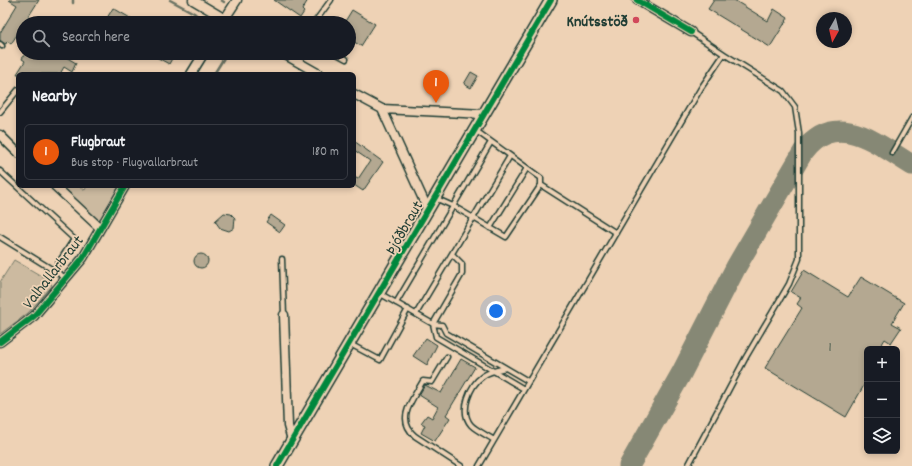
<!DOCTYPE html>
<html lang="en">
<head>
<meta charset="utf-8">
<style>
  :root { --surface:#171b24; --page:#242831; --text:#f1f3f6; --muted:#9ea1a6; --line:#363941; --accent:#ea580c }
  body { margin:0; font-family:Dekko,sans-serif; background:var(--page); color:var(--text) }
  .controls { position:absolute; right:12px; bottom:12px; display:grid; overflow:hidden; border-radius:6px; box-shadow:0 2px 6px #0003 }
  .controls button { width:36px; height:36px; display:grid; place-items:center; padding:0; border:0; border-bottom:1px solid var(--line); background:var(--surface); color:var(--text); font:20px sans-serif }
  .compass { position:absolute; left:816px; top:12px; width:36px; height:36px; border-radius:50%; background:var(--surface); box-shadow:0 2px 6px #0003; rotate:188deg }
  .you { position:absolute; left:496px; top:311px; width:14px; height:14px; margin:-10px; border:3px solid #fff; border-radius:50%; background:#1a73e8; box-shadow:0 0 0 6px #1a73e833 }
  .badge { display:grid; place-items:center; width:26px; height:26px; border-radius:50%; background:var(--accent); color:#fff; font-size:13px; font-weight:700 }
  .pin { position:absolute; translate:-50% -33px; filter:drop-shadow(0 1px 2px #0008) }
  .pin::after { content:''; position:absolute; top:21px; width:14px; height:12px; background:inherit; clip-path:polygon(0 0,100% 0,50% 100%) }
  .list { margin:0; padding:0; list-style:none }
  h2 { display:flex; justify-content:space-between; align-items:center; height:52px; margin:0; padding:0 16px; font-size:17px }
  h2 small { font-size:13px; font-weight:400; color:var(--muted) }
  .list li { display:grid; grid-template-columns:26px 1fr auto; gap:12px; align-items:center; box-sizing:border-box; height:56px; margin:0 8px 8px; padding:0 8px; border:1px solid var(--line); border-radius:6px }
  .list b { display:block; font-size:15px; white-space:nowrap }
  .list p { margin:0; font-size:13px; white-space:nowrap; color:var(--muted) }
  .list em { font-size:13px; font-style:normal; color:var(--muted) }
  .icon { flex:none; width:22px; height:22px; fill:none; stroke:currentColor; stroke-width:2; stroke-linecap:round; stroke-linejoin:round }
  .map { position:relative; flex:none; width:912px; height:466px; overflow:hidden }
  .search { position:absolute; background:var(--surface); box-shadow:0 2px 6px #0003; left:16px; top:16px; width:340px; height:44px; display:flex; align-items:center; gap:10px; box-sizing:border-box; padding:0 14px; border-radius:22px; color:var(--muted); font-size:15px }
  .panel { position:absolute; background:var(--surface); box-shadow:0 2px 6px #0003; left:16px; top:72px; width:340px; height:116px; border-radius:6px }
  .map>svg:first-child { display:block }
</style>
</head>
<body>
<div class="map">
<svg width="912" height="466" viewBox="0 0 912 466">
  <rect width="100%" height="100%" fill="#eed2b5"/>
  <filter id="ink" filterUnits="userSpaceOnUse"><feTurbulence type="fractalNoise" baseFrequency=".025" numOctaves="2"/><feDisplacementMap in="SourceGraphic" scale="8" xChannelSelector="R" yChannelSelector="G"/><feConvolveMatrix kernelMatrix="1 2 1 2 8 2 1 2 1" color-interpolation-filters="sRGB"/></filter>
  <g filter="url(#ink)">
    <path fill="#ccbaa0" stroke="#767c6a" d="M54,186H79L85,190L87,186H121L103,218L95,220L87,216L56,193Z
      M14,260L50,281L52,286L28,313L0,334V282Z"/>
    <g fill="none" stroke-linecap="round" stroke-linejoin="round">
      <path stroke="#6a7363" stroke-width="2.5" d="M170,0L194,13L205,23
        M221,0L224,2
        M73,3V0
        M214,74L227,53"/>
      <path stroke="#868874" stroke-width="21" d="M629,466L681,374L736,267L803,152C837,108 877,144 912,165"/>
    </g>
    <path fill="#b4a891" stroke="#1f3d34" d="M9,0H39L11,44L7,41L6,44L0,41V33L17,5Z
      M274,0H308L302,10L304,12L300,18Z
      M714,0H734L768,21L774,9L788,18L770,47L708,9Z
      M113,8L139,23H104Z
      M352,10L375,24L361,46L349,39V23H344Z
      M25,53H59L76,63L72,72L64,67L60,74H17L25,61L22,59Z
      M149,53H175L169,64Z
      M471,72L478,76L471,88L464,84Z
      M354,141L383,162L363,191L354,185V177L358,179L370,161L354,150Z
      M224,213L231,214L235,218L234,228L229,231L220,228L215,221Z
      M271,215L285,225L280,232L266,222Z
      M194 261a7 7 0 1 1 14 0a7 7 0 1 1-14 0Z
      M804,270L848,297L861,277L904,303L892,323L901,328L891,343L885,339L879,349H867V380L846,417L765,368L802,308L797,304L801,298L791,292Z
      M426,338L437,345L427,365L413,356Z
      M461,359L475,367L446,415L450,418L435,441L421,433L425,425L421,423L427,415L432,418L438,407L419,395L425,385L441,393Z"/>
    <g fill="none" stroke-linecap="round" stroke-linejoin="round">
      <g stroke="#1f3d34" stroke-width="7">
        <path id="lane" d="M314,23L331,0
          M691,32L724,54
          M0,44L2,46
          M335,53L346,59
          M0,112L18,90
          M892,153L912,118
          M0,171L74,239L54,270
          M541,185L616,233
          M435,198L453,206L506,237L541,185V178L475,130
          M490,228L527,168
          M0,237L66,278
          M452,254L462,264V274L433,324L436,337L524,389
          M282,259L284,315
          M379,293L433,324L442,325L446,333L528,381
          M396,303L491,142
          M416,314L510,156
          M350,344L380,360L408,309
          M447,357L432,382L423,381C413,399 395,419 415,436L461,466
          M494,440C487,435 477,431 471,425C459,411 470,385 483,376C490,371 498,370 506,368
          M479,466L701,88L724,54L783,91L795,107L799,133V259L789,284L746,357L688,466"/>
      </g>
      <g stroke="#1f3d34" stroke-width="11">
        <path id="street" d="M193,0L232,23
          M637,0L691,32
          M222,23L237,0
          M282,53L319,74
          M191,74L204,53
          M354,94L382,109L484,114
          M382,109L428,210
          M0,135L18,153
          M55,186L100,228
          M284,315L288,426L292,440
          M0,342L34,316L83,258L125,186"/>
      </g>
      <g stroke="#1f3d34" stroke-width="14">
        <path id="secondary" d="M277,466L551,0"/>
      </g>
      <use href="#lane" stroke="#eed2b5" stroke-width="4"/>
      <use href="#street" stroke="#eed2b5" stroke-width="8"/>
      <use href="#secondary" stroke="#eed2b5" stroke-width="11"/>
      <g stroke="#eed2b5" stroke-width="8">
        <path id="cycleway" d="M637,0L691,32
          M0,342L34,316L83,258L125,186
          M277,466L551,0"/>
      </g>
      <use href="#cycleway" stroke="#00873e" stroke-width="6"/>
    </g>
  </g>
  <circle fill="#d1495b" stroke="#eed2b5" stroke-width="1.5" cx="636" cy="20" r="4"/>
  <g text-anchor="middle" stroke-width="3.5" stroke-linejoin="round" paint-order="stroke">
    <g font-size="14" fill="#44584b">
      <text x="830" y="351">1</text>
    </g>
    <g font-size="16" font-weight="bold" fill="#1f3d34" stroke="#eed2b5" text-anchor="end">
      <text x="628" y="26">Knútsstöð</text>
    </g>
    <g font-size="16" fill="#1f3d34" stroke="#eed2b5">
      <text transform="translate(403 227) rotate(-60)" y="6">Þjóðbraut</text>
      <text transform="translate(52 271) rotate(-52)" y="6">Valhallarbraut</text>
    </g>
  </g>
</svg>
<div class="controls">
<button>+</button>
<button>−</button>
<button><svg class="icon" aria-label="layers" viewBox="0 0 24 24"><path d="M12 4l9 5-9 5-9-5zM3 14l9 5 9-5"/></svg></button>
</div>
<svg class="compass" viewBox="-18 -18 36 36"><path d="M0-13l5 13h-10z" fill="#e53935"/><path d="M0 13l5-13h-10z" fill="#9ea1a6"/></svg>
<div class="you"></div>
<div class="pin badge" style="left:436px;top:103px">1</div>
<div class="search"><svg class="icon" aria-label="search" viewBox="0 0 24 24"><circle cx="10" cy="10" r="6"/><path d="M15 15l6 6"/></svg>Search here</div>
<section class="panel">
<h2>Nearby<small></small></h2>
<ul class="list">
<li><span class="badge">1</span><div><b>Flugbraut</b><p>Bus stop · Flugvallarbraut</p></div><em>180 m</em></li>
</ul>
</section>
</div>
</body>
</html>
